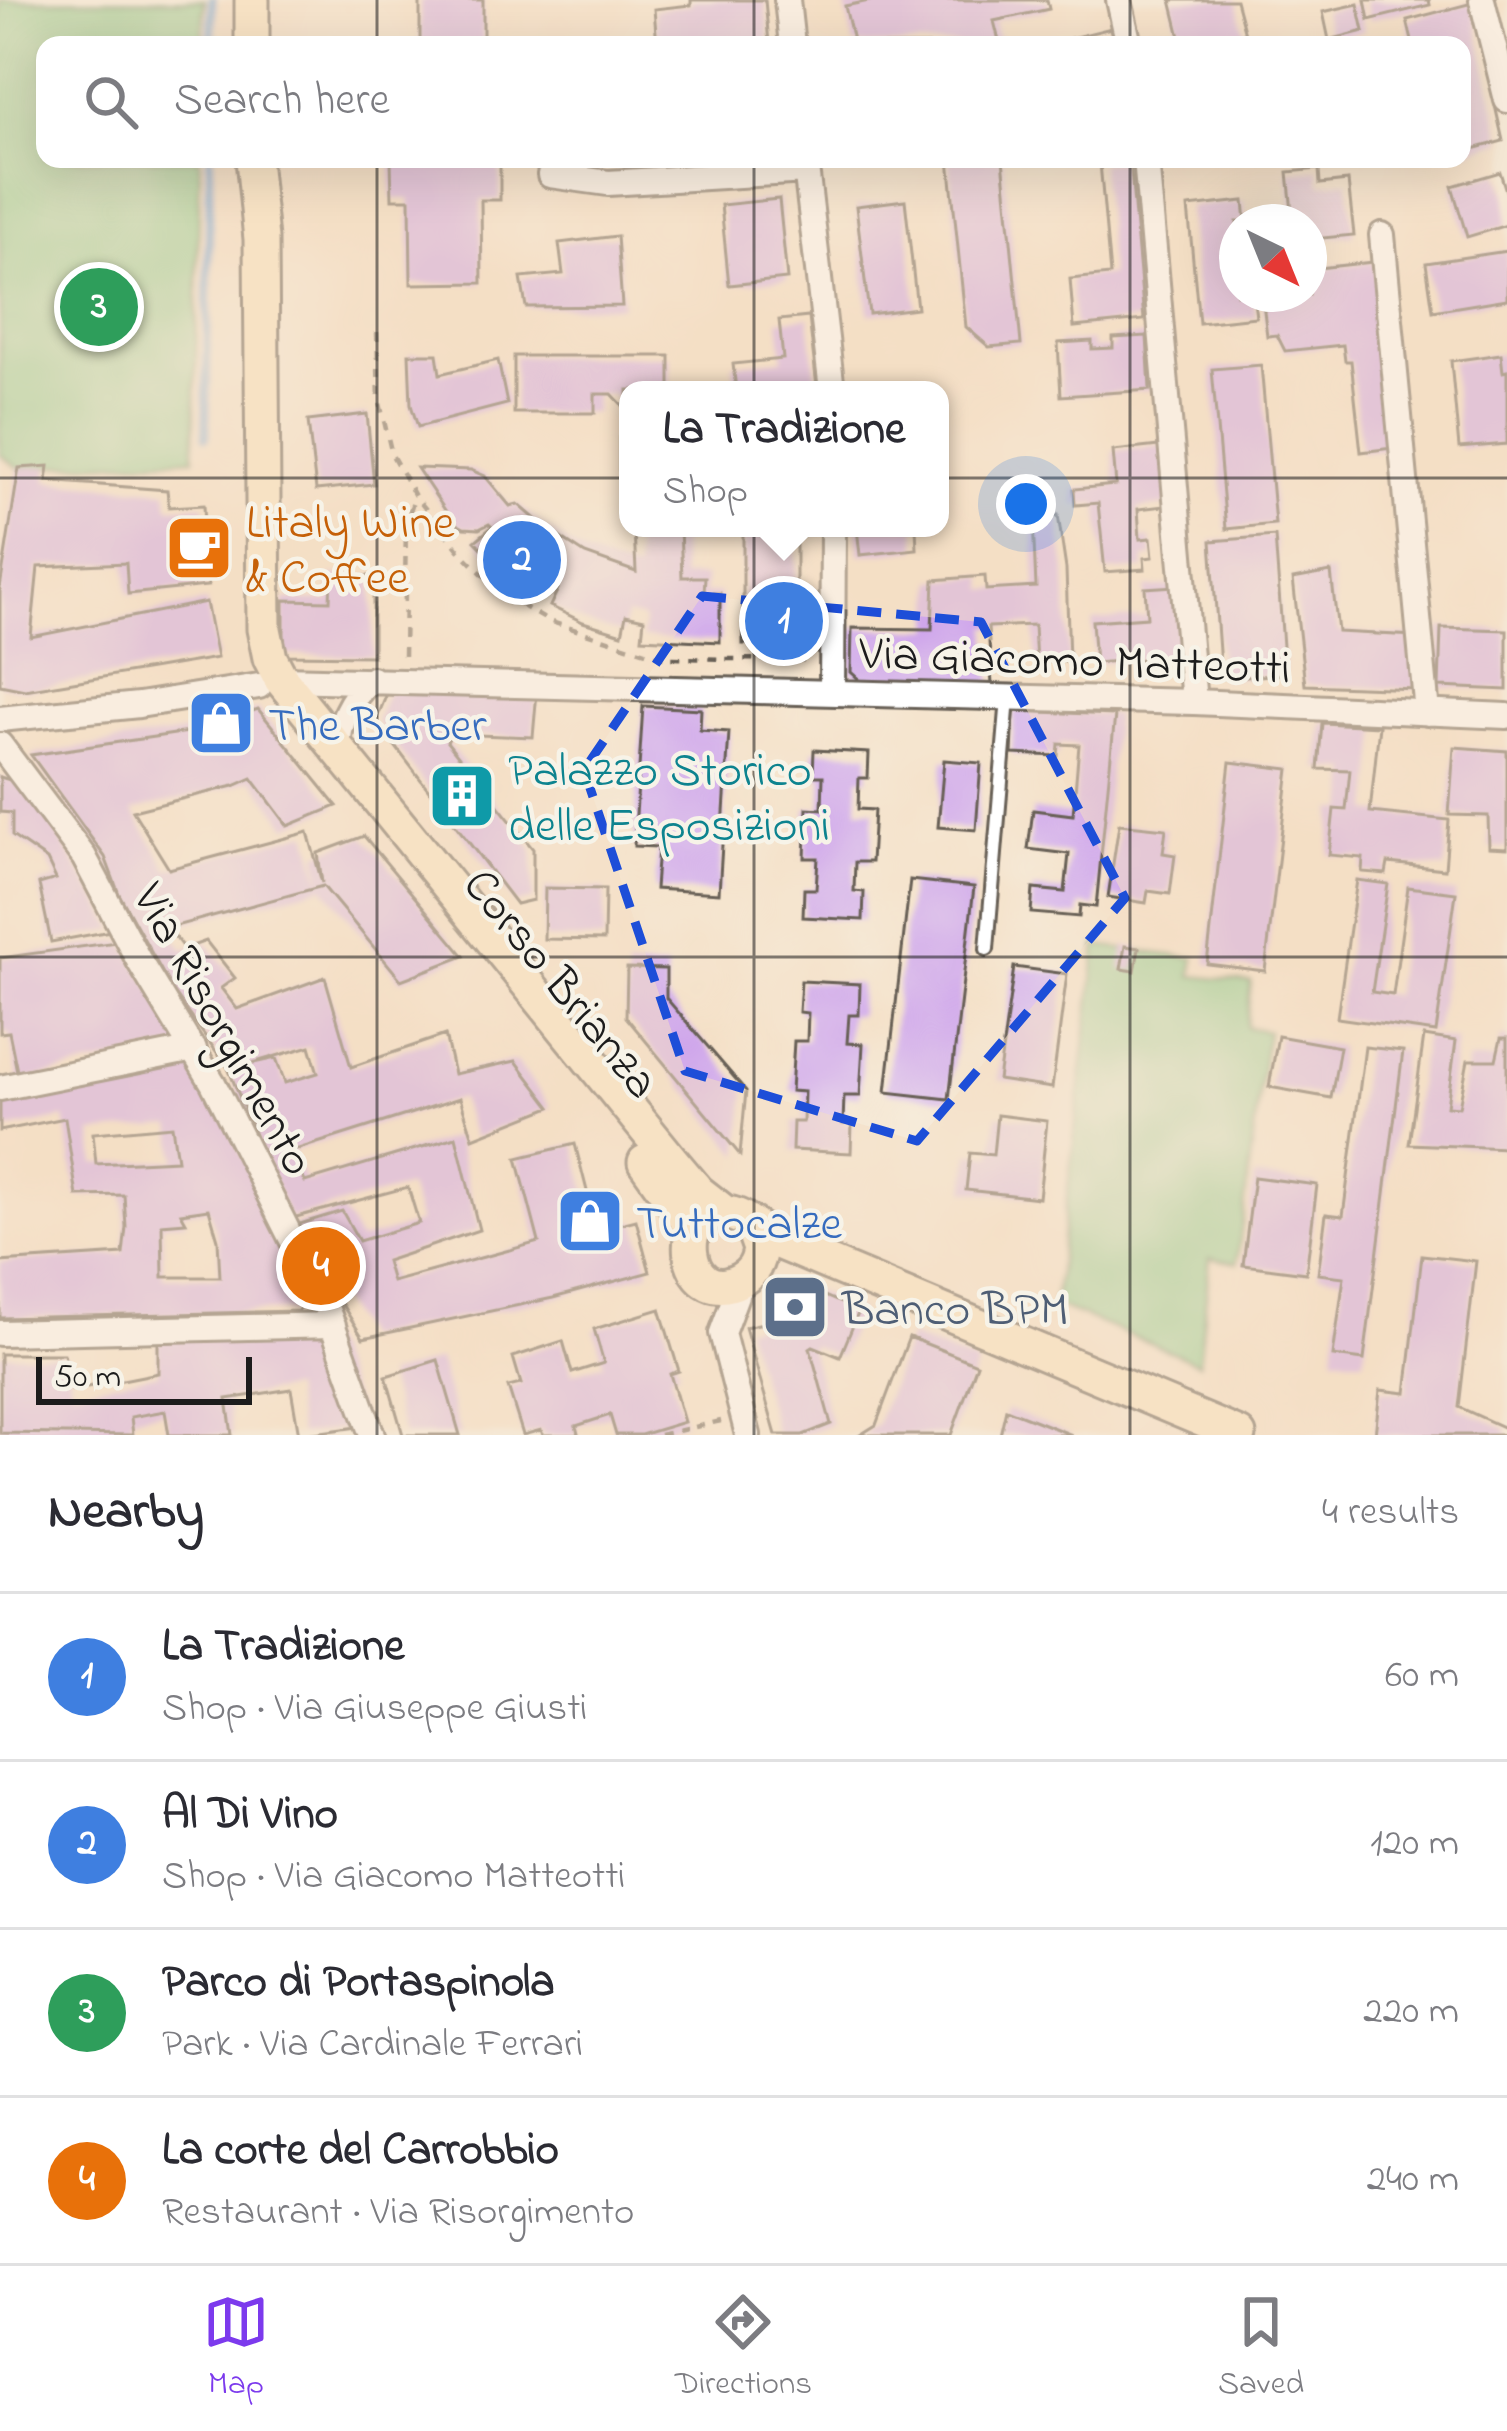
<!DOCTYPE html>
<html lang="en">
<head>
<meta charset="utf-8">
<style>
  :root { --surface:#fff; --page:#f7f7f7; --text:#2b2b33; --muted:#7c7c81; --line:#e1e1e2; --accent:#7c3aed }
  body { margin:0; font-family:"Indie Flower",sans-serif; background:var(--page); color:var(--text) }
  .compass { position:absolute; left:1219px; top:204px; width:108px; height:108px; border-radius:50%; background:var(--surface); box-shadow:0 12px 48px #0002; rotate:137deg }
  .scale { position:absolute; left:36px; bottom:30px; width:216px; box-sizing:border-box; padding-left:12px; border:6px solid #1c1c1c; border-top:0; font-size:33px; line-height:42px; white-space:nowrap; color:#1c1c1c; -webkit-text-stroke:9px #f7f3e8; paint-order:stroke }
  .you { position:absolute; left:1026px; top:504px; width:42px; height:42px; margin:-30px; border:9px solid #fff; border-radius:50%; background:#1a73e8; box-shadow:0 0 0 18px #1a73e833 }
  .badge { display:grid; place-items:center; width:78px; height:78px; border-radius:50%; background:var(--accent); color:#fff; font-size:39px; font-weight:700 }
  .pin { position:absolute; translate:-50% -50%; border:6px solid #fff; box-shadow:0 3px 12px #0006 }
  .popup { position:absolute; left:619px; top:381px; width:330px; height:156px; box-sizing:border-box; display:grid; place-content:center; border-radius:24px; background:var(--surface); filter:drop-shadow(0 3px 9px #0005); font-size:39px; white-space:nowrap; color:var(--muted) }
  .popup b { font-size:45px; color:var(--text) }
  .popup::after { content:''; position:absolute; left:50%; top:100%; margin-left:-24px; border:24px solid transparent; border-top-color:var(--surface) }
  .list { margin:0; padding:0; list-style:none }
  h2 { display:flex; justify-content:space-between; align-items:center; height:156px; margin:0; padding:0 48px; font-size:51px }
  h2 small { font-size:39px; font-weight:400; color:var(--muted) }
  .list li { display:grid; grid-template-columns:78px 1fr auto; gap:36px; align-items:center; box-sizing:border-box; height:168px; padding:0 48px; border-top:3px solid var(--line) }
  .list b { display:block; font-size:45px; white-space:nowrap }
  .list p { margin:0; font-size:39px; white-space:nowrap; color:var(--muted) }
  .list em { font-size:39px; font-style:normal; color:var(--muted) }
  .icon { flex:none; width:66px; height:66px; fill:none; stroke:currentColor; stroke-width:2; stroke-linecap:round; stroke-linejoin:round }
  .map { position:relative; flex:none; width:1507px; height:1435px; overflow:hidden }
  .search { position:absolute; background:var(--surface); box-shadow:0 12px 48px #0002; left:36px; right:36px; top:36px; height:132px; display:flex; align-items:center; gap:30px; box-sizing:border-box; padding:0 42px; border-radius:24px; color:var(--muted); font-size:45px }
  .sheet { height:828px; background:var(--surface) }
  nav { display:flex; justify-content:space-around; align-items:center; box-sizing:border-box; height:168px; border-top:3px solid var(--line); background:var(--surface); font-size:33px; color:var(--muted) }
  nav a { display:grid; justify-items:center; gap:6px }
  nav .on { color:var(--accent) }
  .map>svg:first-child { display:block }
</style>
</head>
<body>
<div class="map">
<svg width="1507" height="1435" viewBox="0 0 1507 1435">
  <rect width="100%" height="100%" fill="#f7f3e8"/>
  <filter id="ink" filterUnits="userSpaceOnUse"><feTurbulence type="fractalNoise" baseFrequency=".00833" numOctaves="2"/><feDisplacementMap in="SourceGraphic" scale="24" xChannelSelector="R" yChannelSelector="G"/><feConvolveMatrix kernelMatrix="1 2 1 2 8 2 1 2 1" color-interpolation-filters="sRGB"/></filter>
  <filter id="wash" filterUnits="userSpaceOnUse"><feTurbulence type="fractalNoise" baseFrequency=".004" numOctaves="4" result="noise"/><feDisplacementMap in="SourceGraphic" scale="48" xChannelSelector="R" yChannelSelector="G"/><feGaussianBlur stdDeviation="2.7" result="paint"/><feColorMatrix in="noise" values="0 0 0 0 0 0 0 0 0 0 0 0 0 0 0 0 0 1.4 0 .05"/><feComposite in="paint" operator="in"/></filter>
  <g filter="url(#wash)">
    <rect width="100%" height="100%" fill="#f4dfc5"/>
    <path fill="#7ec884" stroke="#4d7250" stroke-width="3" d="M0,0H204L203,45H45V159H200L194,458L19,468L0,455Z
      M1097,946L1195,958L1192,976L1251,982L1246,1027L1267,1031L1237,1263L1210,1258L1199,1363L1054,1305Z"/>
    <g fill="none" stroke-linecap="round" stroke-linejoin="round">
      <path stroke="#689fd6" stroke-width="9" d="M212,45V0
        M206,436L210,159"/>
    </g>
    <g id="blocks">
      <path fill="#cfa6eb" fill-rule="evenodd" d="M420,0H483V45H420Z
        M691,0H765L769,43L657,45L654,9L691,5Z
        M874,0H1047L1049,9L994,21L1000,45H854L845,6Z
        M1171,0H1236L1248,45H1182Z
        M1365,0H1429L1430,5L1369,20Z
        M1472,3L1503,141L1462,152V106L1467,105L1462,85V45H1413L1407,20Z
        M1358,4L1364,31L1329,40L1323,12Z
        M1111,28L1115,45H1052L1051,43Z
        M391,159H500V200H481L482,283L411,284L410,199H392Z
        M949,159H1003L1021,344L989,347L966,327Z
        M1130,160L1144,320L1074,327L1070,279L1110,275L1100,163Z
        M1319,169L1320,184L1348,181L1354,235L1313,239L1309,222H1293L1288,172Z
        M1500,172L1507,194V225L1467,237L1452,186Z
        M779,199L787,279L729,285L721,205Z
        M905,200L917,308L869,314L856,206Z
        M1244,201L1246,222H1237V294H1253L1256,317L1199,323L1188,207Z
        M617,236L622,306L526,307L521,278L563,274L559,243Z
        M1507,251V299L1433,311L1426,263Z
        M1373,262L1400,447L1361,452L1351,361H1345L1343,345L1285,351L1277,335L1267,336L1262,294H1309V269Z
        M809,317L817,387L736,390L733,364L783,359L779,320Z
        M1147,336L1150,390L1061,396L1058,343L1092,341V349L1113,348V338Z
        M409,354H437L440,374L498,360L507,404L418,427L411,405Z
        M1501,354L1503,372L1507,371V444L1459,448L1451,361Z
        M514,356H670V390H628V411L612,394H595V413H514Z
        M1261,365L1275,524L1226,529L1212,369Z
        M367,414L374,484L316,490L308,421Z
        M619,438H628V470H619Z
        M1168,445L1173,505L1138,509L1140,539L1151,538L1153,557L1144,558L1145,569L1105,572L1098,503L1075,505L1074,489L1116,485L1113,451Z
        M49,466L47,481L167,490L169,507L204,505L208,586L128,594L126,563L38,567L31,637L206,602L217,658L25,690L0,685V588L19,468Z
        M417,468L471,470L485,476L510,506L518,504L547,529L585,554L636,572L634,528H680L682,577H705L704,593H720V642L642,638L644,619L626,615L622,634L583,622L550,606L558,589L542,579L532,592L500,566L475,541L492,527L489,524L479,529L464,528L453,522Z
        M1058,515L1066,569L1069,661L1036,663L1034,625L988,627L992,685L861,681L851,672L852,628L932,629L934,580L985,576L986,590L1036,587L1033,519Z
        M743,528H796V644H743Z
        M857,528H916L917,549L860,555Z
        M1275,536L1285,674L1221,679L1211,541Z
        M1331,572L1338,632L1416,636V689L1305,685L1293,579Z
        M331,576H373V656L284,655V600L330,601Z
        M1175,586L1181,656L1095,663L1092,621L1147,617L1145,588Z
        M1441,628L1507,630V690L1439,687Z
        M390,686L537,692L533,737L451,734L447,742L533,849V900L516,904L376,721Z
        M643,706L701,709L700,730L729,732L719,893L655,889L658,847L634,846Z
        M258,709L337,806L288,826L252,778L234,786L133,811L169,869L308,832L322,883L318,853L364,836L464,956L401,980L323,886L168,928L184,949L206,941L235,978L221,988L237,1009L325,977L351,1067L445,1035L454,1074L516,1061L551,1107L473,1138L460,1098L292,1151L305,1182L456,1137L479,1230L386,1261L392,1282L539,1242L517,1158L575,1144L597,1230L636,1220L650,1272L553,1298L363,1338L293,1226L342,1211L359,1241L419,1223L408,1187L289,1219L228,1068L172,990L119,894L105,857L31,755L202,730ZM310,1046L318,1073L285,1083L276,1058L249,1064Z
        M1014,711L1115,715L1096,907L1080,905L1079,917L1031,913L1033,889L1065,892L1069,854L1028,849L1033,810L1073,815L1079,745L1059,744L1058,756L1012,754Z
        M1322,723L1379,726L1370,812L1449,820L1445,869L1388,863L1386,874L1362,872L1363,858L1329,855L1334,809L1346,810L1350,770L1318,769Z
        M1454,747L1507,751V848L1489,847L1488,816L1449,815Z
        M814,750L869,753L868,778H859L858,809L874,810L871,862H855L854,891L864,892L863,920L803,917L804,889H816L818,858H805L807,808L822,809L823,776H813Z
        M944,760L981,763L976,830L938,827Z
        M1230,762L1289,769L1265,971L1207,964Z
        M0,777L27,785L116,930L51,942L39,884L56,879L47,860L12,836V813L0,812Z
        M1119,824L1166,829L1163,853L1175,855L1170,894L1148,891L1146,903L1108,897Z
        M910,880L974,887L949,1099L886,1092Z
        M1357,880L1388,884L1372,992L1393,995L1408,887L1456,893L1436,1032L1337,1018Z
        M545,888L605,889L604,940L544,939Z
        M123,941L185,1045L19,1081L9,1032L0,1033V958Z
        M1125,946L1139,948L1135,971L1121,969Z
        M1014,967L1067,974L1052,1088L998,1080Z
        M627,968L666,969V998L746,1091L740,1155L626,1017Z
        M801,981L860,984L859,1015H849L847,1043L863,1044L860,1096H844L843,1124H852L851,1153L792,1150L793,1122H803L804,1092L791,1091L794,1041H807L808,1013L799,1012Z
        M1278,1036L1340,1047L1331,1098L1269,1087Z
        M1424,1036L1456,1041L1447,1106L1459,1107L1468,1060H1496L1501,1038H1507V1148L1409,1144Z
        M1365,1047L1403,1051L1364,1360L1333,1356L1344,1277L1318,1274L1326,1214L1343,1216Z
        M193,1055L309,1295L298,1311L0,1318V1262L123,1254L126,1227L124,1195L77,1196L65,1118L0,1131V1099ZM172,1126L177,1160L96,1164L93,1133ZM209,1209L218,1240L220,1277H163L162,1224L186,1222L181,1213Z
        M997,1115L1047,1121L1039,1198L966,1190L970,1153L993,1155Z
        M1254,1177L1317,1185L1306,1273L1243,1265Z
        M1422,1255L1476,1261L1459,1407L1507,1429V1435H1375L1380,1390L1406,1393Z
        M795,1283L859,1311L840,1357L813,1346L810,1348L831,1424L803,1435H776L745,1327L782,1319Z
        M660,1309L679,1371L670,1374L684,1422L641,1435H616L610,1415L576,1426L578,1434L574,1435H543L541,1430L523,1435L508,1387L521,1384L513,1357L563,1341L572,1373L604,1363L594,1329Z
        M324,1332L365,1426L299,1435L291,1389L227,1399L232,1435H169L165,1411L131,1417L133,1435L0,1433V1354H64L72,1390L158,1373V1337Z
        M909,1337L977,1364L951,1435H860L876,1425Z
        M438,1360L460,1435H403L386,1376Z
        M1006,1409L1072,1435H1000Z"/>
    </g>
  </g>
  <g filter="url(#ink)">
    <use href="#blocks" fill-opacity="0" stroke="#686057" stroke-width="3"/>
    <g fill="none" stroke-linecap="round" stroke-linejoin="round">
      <g stroke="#686057" stroke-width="18">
        <path id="service" d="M987,949L1008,698"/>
      </g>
      <g stroke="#686057" stroke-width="30">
        <path id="minor" d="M787,0L792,45
          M1119,0L1129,45
          M1482,0L1507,100
          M805,159L832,390
          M1146,159L1194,702
          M550,175L608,183L807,171
          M1382,235L1427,713
          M281,679L1194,702L1507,716
          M832,693L833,528
          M0,719L139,705L259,686
          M0,745L84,857L139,961L213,1083L326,1307L372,1435
          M338,752C338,722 349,699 372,679
          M0,1088L194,1049
          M742,1279L722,1333L748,1435
          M0,1333L333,1325"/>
      </g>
      <g stroke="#686057" stroke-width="39">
        <path id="secondary" d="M252,0V45
          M253,159L261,239L264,629L270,658L281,679L671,1160L698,1192L725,1213
          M645,1162L694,1231
          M752,1226L760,1249C758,1263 753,1273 740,1280C682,1311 669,1199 732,1214C747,1218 761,1232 773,1240L1239,1435"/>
      </g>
      <path stroke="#686057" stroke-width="4.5" stroke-dasharray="9 9" stroke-linecap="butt" d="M377,332L379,399L392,455L415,496L459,550L501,593L548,621L665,658L804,660
        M404,656L406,523L415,496
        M660,1435L721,1421"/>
      <use href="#service" stroke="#fff" stroke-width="12"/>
      <use href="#minor" stroke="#fff" stroke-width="24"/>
      <use href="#secondary" stroke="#fbe6c4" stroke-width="33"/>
    </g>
  </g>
  <path d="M0 0H1507V1435H0ZM702,596L981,622L1125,898L917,1141L685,1071L584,770Z" fill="#f4dfc5" fill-opacity=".55" fill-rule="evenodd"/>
  <path fill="none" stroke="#1d4ed8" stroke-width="9" stroke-dasharray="24 15" stroke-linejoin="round" d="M702,596L981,622L1125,898L917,1141L685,1071L584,770Z"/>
  <path fill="none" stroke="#1c1c1c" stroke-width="3" stroke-opacity="0.55" d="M377,0V45M754,0V45M1130,0V45M377,159V1435M754,159V1435M1130,159V1435M0,478H1507M0,957H1507"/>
  <defs>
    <g id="cafe-square" transform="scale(3.45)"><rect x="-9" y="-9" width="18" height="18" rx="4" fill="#e8710a" stroke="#f7f3e8"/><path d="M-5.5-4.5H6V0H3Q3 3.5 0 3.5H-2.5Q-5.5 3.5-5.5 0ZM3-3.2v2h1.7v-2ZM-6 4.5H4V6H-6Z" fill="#fff"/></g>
    <g id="shop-square" transform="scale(3.45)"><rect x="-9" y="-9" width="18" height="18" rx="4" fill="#3f7fe0" stroke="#f7f3e8"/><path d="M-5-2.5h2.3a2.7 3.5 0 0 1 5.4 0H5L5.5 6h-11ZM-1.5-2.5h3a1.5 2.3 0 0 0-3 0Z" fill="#fff"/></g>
    <g id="building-square" transform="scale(3.45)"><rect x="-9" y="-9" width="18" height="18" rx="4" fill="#0f9aa8" stroke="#f7f3e8"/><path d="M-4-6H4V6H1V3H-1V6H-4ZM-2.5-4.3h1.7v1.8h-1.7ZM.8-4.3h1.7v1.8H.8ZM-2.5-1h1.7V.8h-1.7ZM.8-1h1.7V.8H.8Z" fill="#fff"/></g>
    <g id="bank-square" transform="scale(3.45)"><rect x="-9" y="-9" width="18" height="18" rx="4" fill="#5c6f8a" stroke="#f7f3e8"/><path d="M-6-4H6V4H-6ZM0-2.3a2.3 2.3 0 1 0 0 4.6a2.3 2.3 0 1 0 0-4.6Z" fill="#fff"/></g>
  </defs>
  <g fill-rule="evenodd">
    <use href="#cafe-square" x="199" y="548"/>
    <use href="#shop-square" x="221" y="723"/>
    <use href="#building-square" x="462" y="796"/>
    <use href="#shop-square" x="590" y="1221"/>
    <use href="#bank-square" x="795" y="1307"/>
  </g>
  <g text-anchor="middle" stroke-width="9" stroke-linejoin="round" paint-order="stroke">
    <g font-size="48" fill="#c56008" stroke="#f7f3e8" text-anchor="start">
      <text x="246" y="537">Litaly Wine<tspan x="246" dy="55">&amp; Coffee</tspan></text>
    </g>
    <g font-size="48" fill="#1c1c1c" stroke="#f7f3e8">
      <text transform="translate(1075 658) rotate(2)" y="17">Via Giacomo Matteotti</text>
      <text transform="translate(563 982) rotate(51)" y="17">Corso Brianza</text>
      <text transform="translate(226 1028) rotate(61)" y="17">Via Risorgimento</text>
    </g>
    <g font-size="48" fill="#366cbe" stroke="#f7f3e8" text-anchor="start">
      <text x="268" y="740">The Barber</text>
      <text x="636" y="1238">Tuttocalze</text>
    </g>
    <g font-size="48" fill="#0d838f" stroke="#f7f3e8" text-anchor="start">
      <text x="508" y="785">Palazzo Storico<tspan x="508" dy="55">delle Esposizioni</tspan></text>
    </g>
    <g font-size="48" fill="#4e5e75" stroke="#f7f3e8" text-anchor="start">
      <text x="842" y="1324">Banco BPM</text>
    </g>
  </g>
</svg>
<svg class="compass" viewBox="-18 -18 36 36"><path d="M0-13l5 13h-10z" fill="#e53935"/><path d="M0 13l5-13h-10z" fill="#7c7c81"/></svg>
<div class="scale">50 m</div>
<div class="you"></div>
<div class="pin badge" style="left:784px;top:621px;background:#3f7fe0">1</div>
<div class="popup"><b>La Tradizione</b>Shop</div>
<div class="pin badge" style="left:522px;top:560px;background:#3f7fe0">2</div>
<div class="pin badge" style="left:99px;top:307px;background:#2e9e5b">3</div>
<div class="pin badge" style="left:321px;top:1266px;background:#e8710a">4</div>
<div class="search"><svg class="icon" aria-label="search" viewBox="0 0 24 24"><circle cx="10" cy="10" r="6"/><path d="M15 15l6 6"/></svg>Search here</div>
</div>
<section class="sheet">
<h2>Nearby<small>4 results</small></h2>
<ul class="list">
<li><span class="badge" style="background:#3f7fe0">1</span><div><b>La Tradizione</b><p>Shop · Via Giuseppe Giusti</p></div><em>60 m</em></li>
<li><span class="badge" style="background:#3f7fe0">2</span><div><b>Al Di Vino</b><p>Shop · Via Giacomo Matteotti</p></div><em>120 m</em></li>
<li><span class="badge" style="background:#2e9e5b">3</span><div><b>Parco di Portaspinola</b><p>Park · Via Cardinale Ferrari</p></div><em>220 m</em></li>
<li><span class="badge" style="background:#e8710a">4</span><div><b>La corte del Carrobbio</b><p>Restaurant · Via Risorgimento</p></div><em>240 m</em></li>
</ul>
</section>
<nav>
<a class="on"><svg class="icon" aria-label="map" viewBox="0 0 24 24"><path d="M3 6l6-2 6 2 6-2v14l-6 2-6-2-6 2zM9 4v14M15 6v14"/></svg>Map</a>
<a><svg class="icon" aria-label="directions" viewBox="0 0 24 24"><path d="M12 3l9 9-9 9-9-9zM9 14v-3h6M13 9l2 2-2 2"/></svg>Directions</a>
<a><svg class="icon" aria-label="saved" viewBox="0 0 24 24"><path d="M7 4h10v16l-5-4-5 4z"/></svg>Saved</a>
</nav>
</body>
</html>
